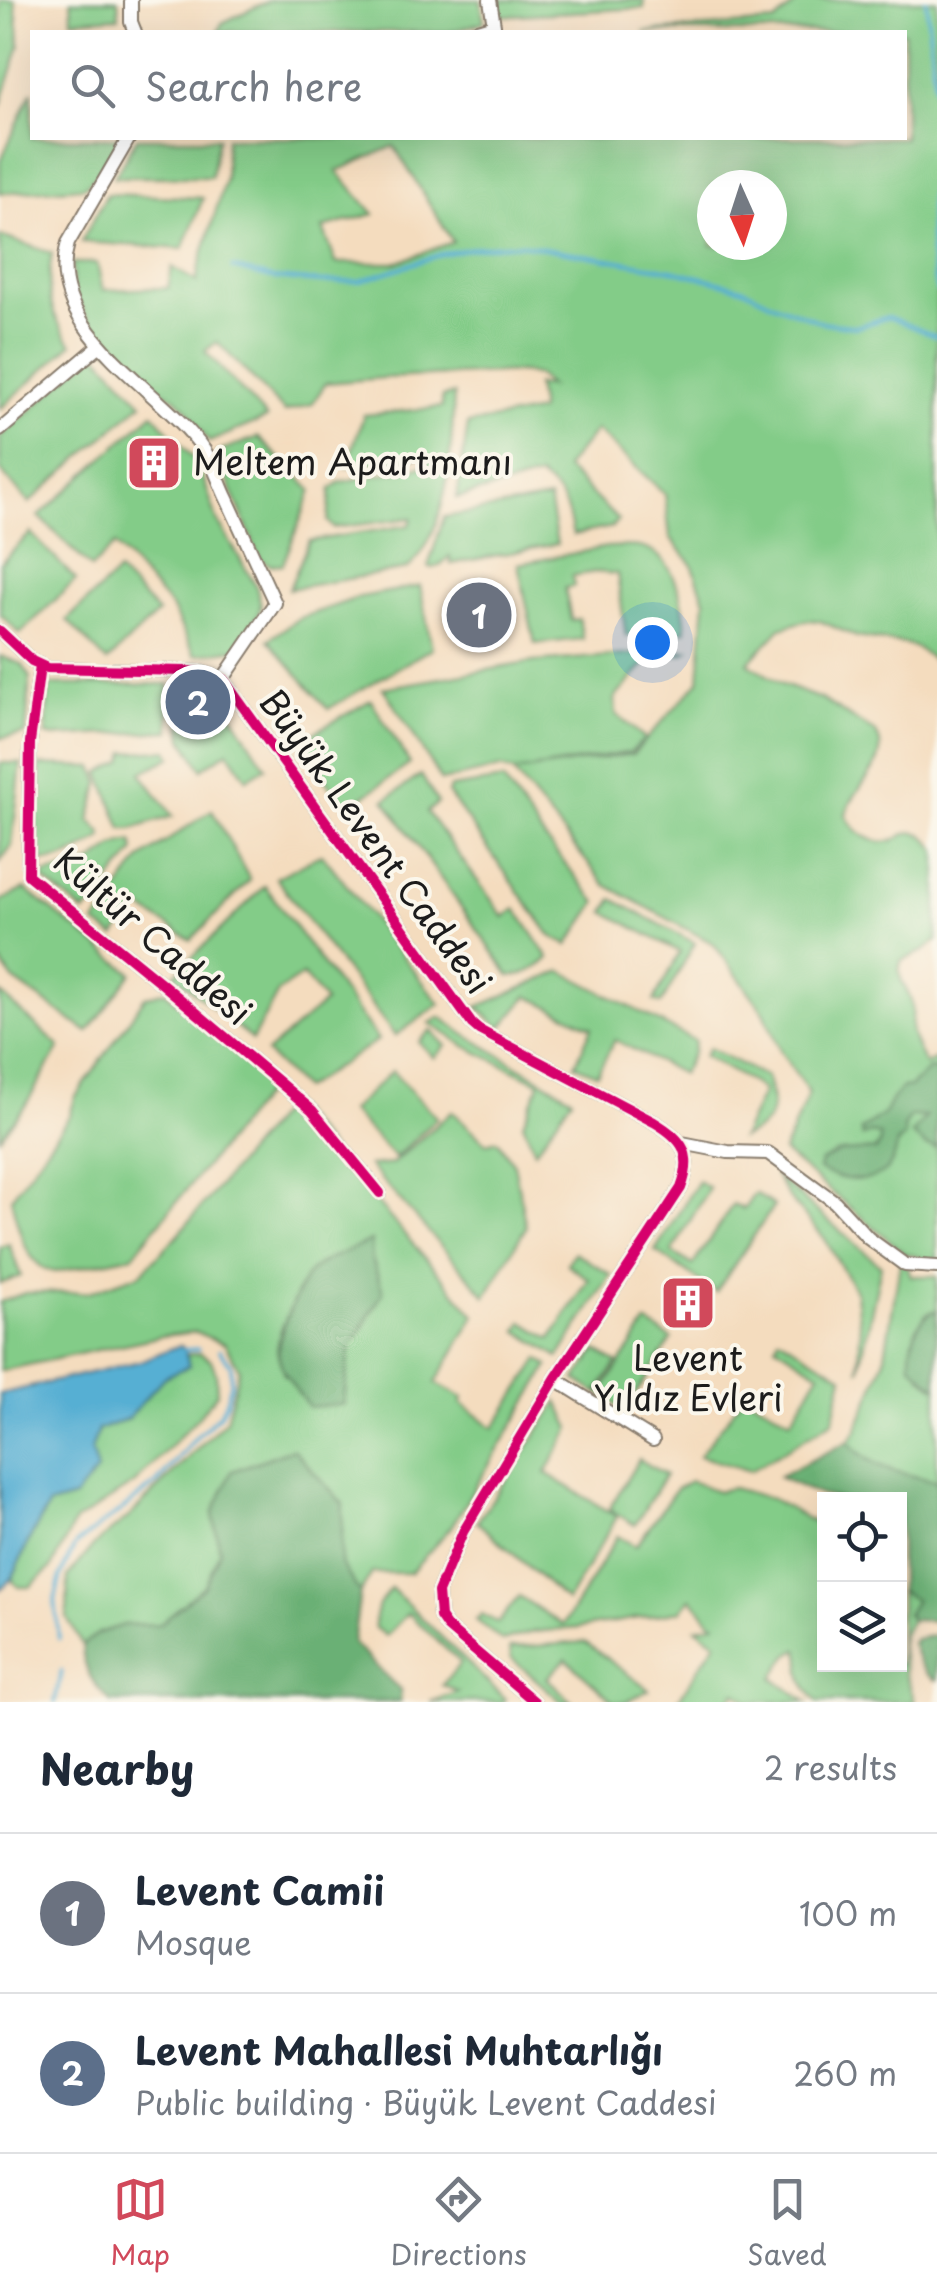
<!DOCTYPE html>
<html lang="en">
<head>
<meta charset="utf-8">
<style>
  :root { --surface:#fff; --page:#f2f2f3; --text:#1f2937; --muted:#747a83; --line:#e0e1e3; --accent:#d1495b }
  body { margin:0; font-family:"Playpen Sans",sans-serif; background:var(--page); color:var(--text) }
  .controls { position:absolute; right:30px; bottom:30px; display:grid; overflow:hidden; border-radius:0px; box-shadow:0 10px 40px #0002 }
  .controls button { width:90px; height:90px; display:grid; place-items:center; padding:0; border:0; border-bottom:2px solid var(--line); background:var(--surface); color:var(--text); font:50px sans-serif }
  .compass { position:absolute; left:697px; top:170px; width:90px; height:90px; border-radius:50%; background:var(--surface); box-shadow:0 10px 40px #0002; rotate:177deg }
  .you { position:absolute; left:652px; top:642px; width:35px; height:35px; margin:-25px; border:8px solid #fff; border-radius:50%; background:#1a73e8; box-shadow:0 0 0 15px #1a73e833 }
  .badge { display:grid; place-items:center; width:65px; height:65px; border-radius:50%; background:var(--accent); color:#fff; font-size:32px; font-weight:700 }
  .pin { position:absolute; translate:-50% -50%; border:5px solid #fff; box-shadow:0 2px 10px #0006 }
  .list { margin:0; padding:0; list-style:none }
  h2 { display:flex; justify-content:space-between; align-items:center; height:130px; margin:0; padding:0 40px; font-size:42px }
  h2 small { font-size:32px; font-weight:400; color:var(--muted) }
  .list li { display:grid; grid-template-columns:65px 1fr auto; gap:30px; align-items:center; box-sizing:border-box; height:160px; padding:0 40px; border-top:2px solid var(--line) }
  .list b { display:block; font-size:38px; white-space:nowrap }
  .list p { margin:0; font-size:32px; white-space:nowrap; color:var(--muted) }
  .list em { font-size:32px; font-style:normal; color:var(--muted) }
  .icon { flex:none; width:55px; height:55px; fill:none; stroke:currentColor; stroke-width:2; stroke-linecap:round; stroke-linejoin:round }
  .map { position:relative; flex:none; width:937px; height:1702px; overflow:hidden }
  .search { position:absolute; background:var(--surface); box-shadow:0 10px 40px #0002; left:30px; right:30px; top:30px; height:110px; display:flex; align-items:center; gap:25px; box-sizing:border-box; padding:0 35px; border-radius:0px; color:var(--muted); font-size:38px }
  .sheet { height:450px; background:var(--surface) }
  nav { display:flex; justify-content:space-around; align-items:center; box-sizing:border-box; height:140px; border-top:2px solid var(--line); background:var(--surface); font-size:28px; color:var(--muted) }
  nav a { display:grid; justify-items:center; gap:5px }
  nav .on { color:var(--accent) }
  .map>svg:first-child { display:block }
</style>
</head>
<body>
<div class="map">
<svg width="937" height="1702" viewBox="0 0 937 1702">
  <rect width="100%" height="100%" fill="#fbf7ec"/>
  <filter id="ink" filterUnits="userSpaceOnUse"><feTurbulence type="fractalNoise" baseFrequency=".01" numOctaves="2"/><feDisplacementMap in="SourceGraphic" scale="20" xChannelSelector="R" yChannelSelector="G"/><feConvolveMatrix kernelMatrix="1 2 1 2 8 2 1 2 1" color-interpolation-filters="sRGB"/></filter>
  <filter id="wash" filterUnits="userSpaceOnUse"><feTurbulence type="fractalNoise" baseFrequency=".0048" numOctaves="4" result="noise"/><feDisplacementMap in="SourceGraphic" scale="40" xChannelSelector="R" yChannelSelector="G"/><feGaussianBlur stdDeviation="2.25" result="paint"/><feColorMatrix in="noise" values="0 0 0 0 0 0 0 0 0 0 0 0 0 0 0 0 0 1.4 0 .05"/><feComposite in="paint" operator="in"/></filter>
  <g filter="url(#wash)">
    <rect width="100%" height="100%" fill="#f4dcbe"/>
    <path fill="#83cc88" stroke="#507452" stroke-width="2.5" fill-rule="evenodd" d="M0,0H15L20,45L0,107Z
      M71,0H118L119,17L72,20Z
      M270,0H481L484,22L450,32H218L222,23Z
      M498,0H644V8L500,16Z
      M800,0H937V663L917,648L905,644L857,637L820,621L807,620L781,628L748,663L783,685L821,699L876,733C894,763 851,788 846,815C854,832 872,845 891,841C897,840 901,835 906,834C921,828 929,839 937,851V941L924,951L901,961C896,978 905,985 911,1000C915,1011 910,1022 912,1033C914,1044 920,1054 925,1064L937,1059V1070L929,1069L884,1114L861,1130L880,1135V1142L875,1150L834,1154L890,1164L907,1121L911,1117L923,1115L927,1118L933,1148H937V1262L903,1253L911,1276H937V1310L926,1314L915,1332L921,1376L937,1388V1481C906,1475 867,1468 849,1441L857,1430L884,1361L902,1251L783,1152L809,1093L781,1052L764,1012L714,944L606,885L513,772L501,768L441,781L410,729L383,688L533,662L688,650L684,653L649,660L615,698L616,714L645,738L631,752L515,772L633,754L699,681L705,600L692,564L670,537L665,494L596,430L565,468L618,520L612,527L573,535C567,505 564,495 539,477L457,498L468,424L540,411L536,385L549,386L538,376L521,372L383,378L326,383L312,404L285,412L217,342L205,351L267,418L209,442L188,410L175,398L157,388L101,342L73,292L72,263H97L103,290L168,288L172,267L197,282L198,271L225,180L226,138H904V32H643L775,22ZM394,146L453,242L395,263H336L323,228L374,214L337,171ZM712,185H772V245H712Z
      M32,91V138H122L99,173L84,187L0,193V162Z
      M137,138H218L211,177H114Z
      M107,194L203,198L183,249L81,242Z
      M0,236L52,253C46,292 48,312 72,344L0,409Z
      M96,352L142,403L29,503L0,470V437Z
      M454,394C452,446 449,534 407,569L289,589L309,541L410,525L412,518L333,528L328,521L331,489L340,482L428,465L426,456L346,467L364,415L442,407V397Z
      M153,413L199,465L217,520L256,586L261,604L259,613L237,649L195,655L171,607L115,545L91,568L39,516Z
      M258,437L312,490L283,564L270,565L260,559L216,453Z
      M549,499L557,544L451,564L450,556C443,562 438,570 428,567L444,517Z
      M31,533L76,580L20,634L0,614V563Z
      M607,547C617,547 629,545 639,547C675,553 684,601 686,631H659L626,636L617,574L595,572L572,576L574,586L565,588L571,620L579,619L583,639L535,644L518,564Z
      M118,572L158,613L107,662L67,620Z
      M420,586L432,648L328,709L268,640L299,618L360,597Z
      M0,656L22,664L30,676L26,734L0,738Z
      M169,684L170,731L54,737L46,735L48,685Z
      M371,700L410,764L347,808L302,749L303,739Z
      M227,706L266,767L247,779L228,751L202,769L183,739L181,720L209,717Z
      M168,750L172,757L141,773L173,816L132,829H122L100,773L123,761L126,752Z
      M0,763H21L12,845L0,862Z
      M39,765L94,767L100,783L90,820L102,833L103,838C82,849 59,866 36,860L34,853Z
      M421,775L438,803L427,812L504,917L516,909L549,958C538,969 525,975 510,976L385,800Z
      M503,780L548,843L597,902L568,945L551,936L448,793L450,788Z
      M212,810L250,880L191,940L137,906L115,937L95,923L141,859Z
      M125,842H133L135,851L85,913L39,876L89,864L115,846Z
      M322,854L440,1004L395,1036L276,878Z
      M265,886L378,1040L303,1089L266,1053L325,1002L303,975L279,991L252,1040L174,975Z
      M25,889L132,973L88,1032L13,980L0,961V901Z
      M613,899L695,943L661,1004L654,1001L680,952L605,912Z
      M562,971L695,1041L693,1052L682,1074L615,1040L597,1074L575,1065L592,1027L528,996L501,1028L477,1007Z
      M165,991L266,1079L264,1095L132,1256L56,1272C25,1269 17,1223 11,1198L70,1115L75,1098L145,997Z
      M0,993L60,1047L25,1106L0,1137Z
      M441,1017L463,1033L572,1098L535,1151L523,1123L540,1083L465,1046L430,1023Z
      M431,1030L446,1046L434,1058L419,1042Z
      M709,1048L766,1077C777,1111 775,1124 741,1138L763,1091L754,1084L704,1056Z
      M392,1071L437,1118L395,1158L350,1111Z
      M289,1102L475,1315L436,1383L463,1398L461,1403L494,1428L539,1359L549,1366L451,1527L410,1573H372L360,1593L341,1564L343,1504L292,1449L232,1471L213,1514L220,1551L205,1585L160,1624L124,1625L99,1633L82,1645L67,1618L68,1577L94,1545L131,1515L226,1420L239,1369L225,1344L195,1332L162,1336L0,1371V1302L25,1293L89,1292L140,1274L177,1236ZM338,1255L372,1259L383,1292L349,1351L344,1404L284,1375L277,1350L280,1332L299,1288L311,1270Z
      M452,1111L486,1143L497,1140L514,1164L526,1227L486,1296L369,1166L392,1164Z
      M774,1174L881,1266L859,1371L860,1333L856,1292L825,1239L789,1198Z
      M698,1181L709,1188L672,1252L693,1265L733,1204L744,1209L755,1193L774,1206L716,1292L655,1251Z
      M9,1244L21,1276L0,1284V1247Z
      M574,1252L611,1275L559,1357L518,1331L523,1322L551,1339L589,1279L567,1264Z
      M647,1323L672,1339L625,1411L600,1394Z
      M779,1337L843,1376L833,1421L750,1471L699,1456L745,1395L791,1420L820,1373L776,1345Z
      M596,1350L617,1363L597,1393L576,1380Z
      M200,1353L211,1360L216,1373L217,1393L199,1416L135,1483L75,1522L51,1568L30,1587H18L12,1580L29,1540L49,1505L74,1498L98,1430L127,1419L164,1377L189,1366L186,1355Z
      M558,1402L571,1428L546,1473L617,1517L567,1601L477,1522Z
      M639,1459L665,1475L635,1525L609,1509Z
      M690,1481L717,1491L733,1488L772,1499L813,1522L824,1535V1664H900V1591L916,1600L907,1613L911,1620L903,1634L901,1644L905,1672L915,1702H817C810,1693 803,1685 801,1673C800,1663 803,1659 798,1649L788,1655L773,1678L807,1702H749L735,1692L728,1702H683L679,1698L716,1642L696,1628L717,1623H712L691,1598L680,1611L579,1628L533,1632L502,1641L476,1620L482,1614L498,1623L519,1596L563,1625L592,1579L617,1536L636,1546L676,1489Z
      M391,1588L505,1699L503,1702H431L458,1692L442,1685L461,1663L408,1613L386,1636L375,1628C372,1612 381,1601 391,1588Z
      M585,1642L649,1690L626,1702H614L566,1659L547,1678L572,1702H562L511,1658L510,1648Z"/>
    <path fill="#6ab074" stroke="#436648" stroke-width="2.5" d="M929,1069L937,1070V1148L926,1146L912,1134L926,1117L911,1116L904,1127L905,1137L897,1143C894,1186 850,1186 819,1170L821,1161L841,1152L876,1150L880,1142V1135L871,1133L862,1136L861,1130L884,1114L892,1099L902,1088L910,1087Z
      M371,1241L372,1259L383,1292L349,1351L344,1404L309,1407C273,1360 270,1356 294,1301C299,1290 304,1275 314,1268C331,1256 353,1249 371,1241Z
      M937,1310V1388L911,1365C910,1343 915,1318 937,1310Z
      M849,1441C867,1468 906,1475 937,1481V1621L911,1620L907,1613L915,1600L900,1591V1500L839,1499L820,1495L778,1477Z
      M293,1449L343,1504L341,1564L360,1593L353,1643L400,1690L401,1702H111C93,1686 83,1669 82,1645L99,1633L124,1625L160,1624L205,1585L220,1551L213,1514L232,1471Z
      M937,1635V1680H936C921,1673 917,1658 912,1643L915,1639Z"/>
    <path fill="#56afd3" stroke="#396678" stroke-width="2.5" d="M180,1345L185,1350L189,1366L164,1377L127,1419L98,1430L91,1450L97,1471L74,1498L49,1505L29,1540L12,1579L0,1590V1394L140,1361Z"/>
    <g fill="none" stroke-linecap="round" stroke-linejoin="round">
      <path stroke="#56afd3" stroke-width="4" d="M926,0L937,108
        M937,132C931,185 925,239 937,291
        M232,268L272,278L322,282L360,281L442,254L478,247L520,244L672,270L742,288L774,304L821,322L856,327L888,317L937,337
        M185,1350L198,1349
        M59,1639L55,1600L61,1575L75,1545L157,1483L197,1436L220,1414L226,1402L231,1383V1365L219,1350
        M55,1702L61,1671"/>
    </g>
  </g>
  <g filter="url(#ink)">
    <g fill="none" stroke-linecap="round" stroke-linejoin="round">
      <g stroke="#887c6d" stroke-width="16">
        <path id="minor" d="M131,0V22L135,32
          M471,32L494,25L490,0
          M129,138L68,243C42,331 162,388 204,450C214,464 219,483 227,499C243,534 259,568 275,603L223,679
          M0,430L99,346
          M0,631L32,661L47,668L185,671L201,672L223,679L472,1024L479,1030L654,1122C683,1139 694,1154 681,1188L555,1379L463,1532L438,1592L440,1617L447,1627L535,1702
          M40,666L30,742L28,875L160,982L312,1110L380,1193
          M682,1143L728,1152L768,1153L835,1202L868,1238L905,1265L937,1267
          M555,1379L653,1440"/>
      </g>
      <use href="#minor" stroke="#fff" stroke-width="12"/>
      <g stroke="#fbf7ec" stroke-width="16">
        <path id="cycleway" d="M0,631L32,661L47,668L185,671L201,672L223,679L472,1024L479,1030L654,1122C683,1139 694,1154 681,1188L555,1379L463,1532L438,1592L440,1617L447,1627L535,1702
          M40,666L30,742L28,875L160,982L312,1110L380,1193"/>
      </g>
      <use href="#cycleway" stroke="#d6006c" stroke-width="10"/>
    </g>
  </g>
  <defs>
    <g id="building-square" transform="scale(2.875)"><rect x="-9" y="-9" width="18" height="18" rx="4" fill="#d1495b" stroke="#fbf7ec"/><path d="M-4-6H4V6H1V3H-1V6H-4ZM-2.5-4.3h1.7v1.8h-1.7ZM.8-4.3h1.7v1.8H.8ZM-2.5-1h1.7V.8h-1.7ZM.8-1h1.7V.8H.8Z" fill="#fff"/></g>
  </defs>
  <g fill-rule="evenodd">
    <use href="#building-square" x="154" y="463"/>
    <use href="#building-square" x="688" y="1303"/>
  </g>
  <g text-anchor="middle" stroke-width="8" stroke-linejoin="round" paint-order="stroke">
    <g font-size="35" fill="#1c1c1c" stroke="#fbf7ec" text-anchor="start">
      <text x="193" y="475">Meltem Apartmanı</text>
      <text x="688" y="1371" text-anchor="middle">Levent<tspan x="688" dy="40">Yıldız Evleri</tspan></text>
    </g>
    <g font-size="35" fill="#1c1c1c" stroke="#fbf7ec">
      <text transform="translate(375 842) rotate(54)" y="12">Büyük Levent Caddesi</text>
      <text transform="translate(152 937) rotate(41)" y="12">Kültür Caddesi</text>
    </g>
  </g>
</svg>
<div class="controls">
<button><svg class="icon" aria-label="locate" viewBox="0 0 24 24"><circle cx="12" cy="12" r="6"/><path d="M12 2v4M12 18v4M2 12h4M18 12h4"/></svg></button>
<button><svg class="icon" aria-label="layers" viewBox="0 0 24 24"><path d="M12 4l9 5-9 5-9-5zM3 14l9 5 9-5"/></svg></button>
</div>
<svg class="compass" viewBox="-18 -18 36 36"><path d="M0-13l5 13h-10z" fill="#e53935"/><path d="M0 13l5-13h-10z" fill="#747a83"/></svg>
<div class="you"></div>
<div class="pin badge" style="left:479px;top:615px;background:#6b7280">1</div>
<div class="pin badge" style="left:198px;top:702px;background:#5c6f8a">2</div>
<div class="search"><svg class="icon" aria-label="search" viewBox="0 0 24 24"><circle cx="10" cy="10" r="6"/><path d="M15 15l6 6"/></svg>Search here</div>
</div>
<section class="sheet">
<h2>Nearby<small>2 results</small></h2>
<ul class="list">
<li><span class="badge" style="background:#6b7280">1</span><div><b>Levent Camii</b><p>Mosque</p></div><em>100 m</em></li>
<li><span class="badge" style="background:#5c6f8a">2</span><div><b>Levent Mahallesi Muhtarlığı</b><p>Public building · Büyük Levent Caddesi</p></div><em>260 m</em></li>
</ul>
</section>
<nav>
<a class="on"><svg class="icon" aria-label="map" viewBox="0 0 24 24"><path d="M3 6l6-2 6 2 6-2v14l-6 2-6-2-6 2zM9 4v14M15 6v14"/></svg>Map</a>
<a><svg class="icon" aria-label="directions" viewBox="0 0 24 24"><path d="M12 3l9 9-9 9-9-9zM9 14v-3h6M13 9l2 2-2 2"/></svg>Directions</a>
<a><svg class="icon" aria-label="saved" viewBox="0 0 24 24"><path d="M7 4h10v16l-5-4-5 4z"/></svg>Saved</a>
</nav>
</body>
</html>
